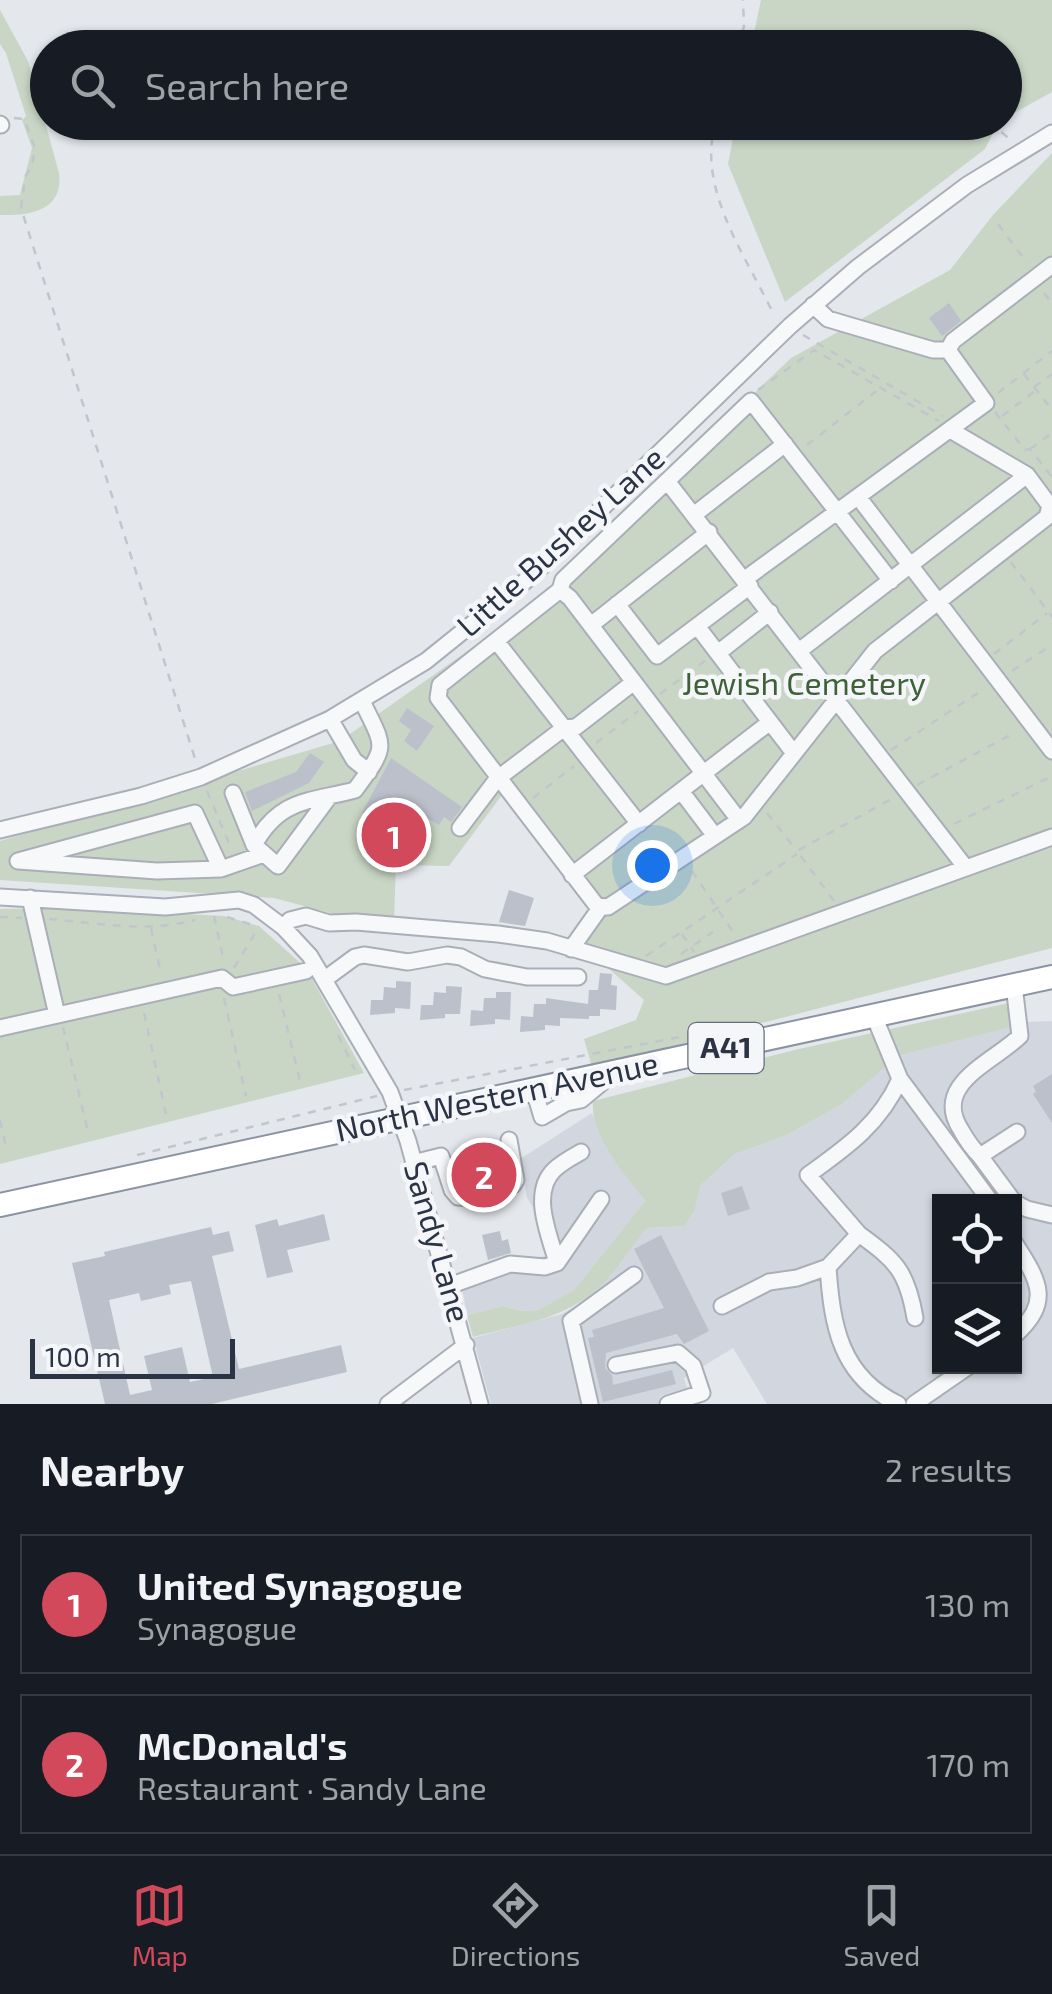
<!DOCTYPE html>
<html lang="en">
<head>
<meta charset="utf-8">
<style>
  :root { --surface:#171b24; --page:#20242c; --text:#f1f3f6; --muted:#9ea1a6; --line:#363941; --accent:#d1495b }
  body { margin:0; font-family:"Exo 2",sans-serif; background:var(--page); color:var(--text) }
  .controls { position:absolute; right:30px; bottom:30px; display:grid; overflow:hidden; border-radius:0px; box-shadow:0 2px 8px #0004 }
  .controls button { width:90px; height:90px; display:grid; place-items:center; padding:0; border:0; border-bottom:2px solid var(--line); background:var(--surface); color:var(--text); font:50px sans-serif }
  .scale { position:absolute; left:30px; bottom:25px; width:205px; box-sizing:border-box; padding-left:10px; border:5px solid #2b3445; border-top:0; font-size:28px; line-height:35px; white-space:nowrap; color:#2b3445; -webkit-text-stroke:8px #f4f6f9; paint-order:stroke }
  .you { position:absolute; left:652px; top:865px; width:35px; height:35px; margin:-25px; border:8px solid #fff; border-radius:50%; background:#1a73e8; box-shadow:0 0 0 15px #1a73e833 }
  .badge { display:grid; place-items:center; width:65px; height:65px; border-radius:50%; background:var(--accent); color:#fff; font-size:32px; font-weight:700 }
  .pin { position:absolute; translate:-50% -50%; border:5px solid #fff; box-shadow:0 2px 10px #0006 }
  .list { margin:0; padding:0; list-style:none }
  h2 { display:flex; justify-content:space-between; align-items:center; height:130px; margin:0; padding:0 40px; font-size:42px }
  h2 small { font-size:32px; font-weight:400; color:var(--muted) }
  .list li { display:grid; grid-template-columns:65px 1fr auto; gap:30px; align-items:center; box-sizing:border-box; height:140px; margin:0 20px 20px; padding:0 20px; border:2px solid var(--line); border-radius:0px }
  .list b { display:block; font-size:38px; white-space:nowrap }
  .list p { margin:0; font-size:32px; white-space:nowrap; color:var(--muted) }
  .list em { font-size:32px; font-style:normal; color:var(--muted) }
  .icon { flex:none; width:55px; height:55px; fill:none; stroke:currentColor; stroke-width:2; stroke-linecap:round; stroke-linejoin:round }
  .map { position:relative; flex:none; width:1052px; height:1404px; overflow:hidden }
  .search { position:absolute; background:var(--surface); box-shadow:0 2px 8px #0004; left:30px; right:30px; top:30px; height:110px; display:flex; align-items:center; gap:25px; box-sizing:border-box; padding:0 35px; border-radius:55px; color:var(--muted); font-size:38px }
  .sheet { height:450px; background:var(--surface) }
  nav { display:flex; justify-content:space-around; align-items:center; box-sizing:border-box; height:140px; border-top:2px solid var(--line); background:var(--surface); font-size:28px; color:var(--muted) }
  nav a { display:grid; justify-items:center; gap:5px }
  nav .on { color:var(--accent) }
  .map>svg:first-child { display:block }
</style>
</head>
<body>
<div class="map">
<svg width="1052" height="1404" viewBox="0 0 1052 1404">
  <rect width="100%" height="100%" fill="#e4e7ec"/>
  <path fill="#d2d6de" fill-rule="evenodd" d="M1052,1021V1404H767L733,1348L684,1378L687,1388L660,1396L663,1404H491L473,1338L562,1314L587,1299L612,1275L632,1244L648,1228L685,1226L695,1210L700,1186L735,1154L787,1135L842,1104L898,1056L1027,1022ZM940,1202H1014V1366H940Z
    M592,1113L611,1154L645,1201L574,1290L540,1310L521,1311L503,1306L467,1315L460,1277L497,1265L550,1255L537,1214L527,1198L520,1159Z"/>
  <path fill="#c9d6c5" d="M761,0H1052V92L1005,118L1004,48L751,47Z
    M0,10L28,61L59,173C64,211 29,216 0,215V196L20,195L32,148L22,120L26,116L6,53L0,44Z
    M736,123V122L998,123L985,149L785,302L728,164Z
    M1052,153V948L592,1067L584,1039L636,1020L644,1000L581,944L602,920L502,795L449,866L396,865L394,920L338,915L274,898L0,880V841L340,741L537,602L791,358L950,270L993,215Z
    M67,908L224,916L259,926L306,968L364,1073L0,1164V909Z
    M1009,1003L1014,1026L898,1056L842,1104L787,1135L735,1154L700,1186L695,1210L685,1226L648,1228C632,1243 623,1262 609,1278C571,1319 525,1323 473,1337L467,1315L503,1306L521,1311L539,1310L574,1290L645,1201C625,1174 590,1136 593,1101L799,1049Z"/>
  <path fill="#bbc0ca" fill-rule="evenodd" d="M949,303L961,321L942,336L929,318Z
    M407,708L434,726L417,751L404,741L411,730L399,721Z
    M310,753L324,762L309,783L252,811L245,792L296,772Z
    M391,758L462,807L451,822L444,817L439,825L427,818L405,843L362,813Z
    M509,890L534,898L525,926L499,922Z
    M600,973L612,974L611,985L617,986L616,1010L600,1009V1016H589V1019L560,1018V1026L545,1025V1030L520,1032L521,1016L533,1017L534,1004H546V998L588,1004L589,990H598Z
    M396,981L411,982L410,1009L395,1008V1013L370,1015L371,1000H383L384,987L396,988Z
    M446,986L462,987L460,1014H445V1018L420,1020L421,1005H433L434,992L446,993Z
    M496,992H511L510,1020L495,1019V1024L470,1026L471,1010L483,1011L484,998H496Z
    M1052,1074V1123L1033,1094L1036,1092L1033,1086Z
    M499,1155L504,1176L465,1186L460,1165Z
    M742,1186L750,1209L728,1216L721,1193Z
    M324,1214L330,1240L287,1250L293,1272L267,1278L255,1225L277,1219L279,1226Z
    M211,1227L213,1235L229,1231L234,1251L212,1256L239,1369L341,1345L347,1372L212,1404H105L72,1263L105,1256L104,1252ZM191,1281L213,1377L190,1382L182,1347L144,1356L152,1390L130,1395L109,1300L139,1293L141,1301L171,1294L169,1285Z
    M500,1231L502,1241L508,1239L511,1253L488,1260L482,1235Z
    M661,1235L709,1331L684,1344L677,1334L606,1353L605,1368L612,1375L613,1385L672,1370L676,1384L603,1402L588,1338L594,1337L592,1330L664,1308L634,1249Z"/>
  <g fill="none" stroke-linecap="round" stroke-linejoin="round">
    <g stroke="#a9aeb7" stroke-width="19">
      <path id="minor" d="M0,124L1,125
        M948,350L953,341L1052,265
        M667,481L966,868
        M859,498L1052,751
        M695,514L785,444
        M745,579L986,403L948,350H933L828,319L813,305
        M891,581L751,401L563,580L560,590L440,685L438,698L597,906L608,907L744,817L875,651L1047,517L1050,506L1027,475L952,431
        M560,590L570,598L739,820
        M617,604L657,656L750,586
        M591,625L709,532
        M697,626L793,752
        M497,642L639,824
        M799,651L1027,475
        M718,653L770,612
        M330,719L354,760L369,772
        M681,791L715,836
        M233,793L254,845
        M329,797L278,866L254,845C280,798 309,802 355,790C389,744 385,749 362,701
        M460,828L497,779L564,728L576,727L634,682
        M0,830L141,796L201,777L330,719L426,661L534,574L790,326L858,267L967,185L1052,133
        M221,869L195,813L18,861L157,871L221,869L264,854
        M572,875L770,722
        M0,897L165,907L239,900L254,905L283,927L310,956L390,1092L408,1141L480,1404
        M30,898L57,1015
        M283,927L290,920L306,916L329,923L356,922L498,934L547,941L666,976L1052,837
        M571,949L600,908
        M325,979L355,957L364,955L408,962L447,955L461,957L485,969L527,977H578
        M1014,985L1020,1036C994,1062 931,1084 961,1130C966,1139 972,1148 980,1156L1017,1132
        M874,1016L900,1079L991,1202
        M0,1028L222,978L233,987L306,971
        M534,1090L542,1117L566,1103L564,1084
        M566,1103L581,1100L610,1076
        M980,1156L1014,1202
        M413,1163L441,1156L452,1190L458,1197L469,1198L513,1185L516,1180L509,1140
        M1014,1202L1027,1209L1052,1215
        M859,1234C896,1261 907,1271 915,1318
        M1014,1242C1040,1282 1052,1302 1014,1336
        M557,1263C550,1236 530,1194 554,1170C561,1163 572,1157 581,1152
        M449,1286L510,1264L545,1267L557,1263L601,1199
        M722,1306L769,1282L797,1278L828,1267
        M616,1365L678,1353L693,1366L702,1393L668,1404
        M388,1404L466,1345
        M590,1404L571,1321L634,1275
        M898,1404C840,1376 832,1325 828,1267L859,1234L808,1175C847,1147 880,1124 900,1079
        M914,1404L969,1366"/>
    </g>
    <g stroke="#8b94a3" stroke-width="26">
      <path id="highway" d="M0,1205L1052,977"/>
    </g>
    <path stroke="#c2c5cb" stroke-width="2.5" stroke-dasharray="8 8" stroke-linecap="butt" d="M738,48L744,26L743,0
      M14,118L24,119L35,148L32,166L25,177L21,208L197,765
      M716,122C696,185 743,252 770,307L777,314
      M989,122L1011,140
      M998,224L1027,263
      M1044,293L1052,304
      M803,335L943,416
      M1024,374L1052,410
      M1034,387L1052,374
      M758,390L814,350L939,421
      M998,393L1052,351
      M995,412L1025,450L1030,449L1052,477
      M1002,416L1035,391
      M807,445L879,389
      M1030,449L1052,433
      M1011,562L1052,617
      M994,654L1047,613
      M1012,671L1052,645
      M660,694L706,660
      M596,743L638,711
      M891,750L984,689
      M917,785L1016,732
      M207,791L231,848
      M533,798L574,766
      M767,813L796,850
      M954,824L1052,776
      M692,871L735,935
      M834,901L797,851L893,798
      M214,916L224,962
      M0,917L22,918
      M227,917L253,925
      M49,919C97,923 149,933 195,920
      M151,928L161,974
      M682,934L694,952
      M681,954L713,932
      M646,956L797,854
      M234,968L258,928
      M279,994L300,1081
      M224,998L246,1096
      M144,1013L166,1114
      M63,1027L88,1132
      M338,1035L355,1070
      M404,1090L696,1034
      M0,1120L7,1151
      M137,1155L377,1096"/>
    <use href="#minor" stroke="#f7f8fa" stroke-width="15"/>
    <use href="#highway" stroke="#fff" stroke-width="22"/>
  </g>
  <g text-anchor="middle" stroke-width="9" stroke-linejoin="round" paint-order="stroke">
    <rect fill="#f4f6f9" stroke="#676e7b" stroke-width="2.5" x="688.5" y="1023" width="75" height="50" rx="8"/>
    <g font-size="30" font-weight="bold" fill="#2b3445">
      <text x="726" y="1058">A41</text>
    </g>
    <g font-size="32" fill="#2b3445" stroke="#f4f6f9">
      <text transform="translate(561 542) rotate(-42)" y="11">Little Bushey Lane</text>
      <text transform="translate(497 1097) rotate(-12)" y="11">North Western Avenue</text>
      <text transform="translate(437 1242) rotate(74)" y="11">Sandy Lane</text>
    </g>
    <g font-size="32" fill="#3f6138" stroke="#f4f6f9">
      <text x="804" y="695">Jewish Cemetery</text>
    </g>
  </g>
</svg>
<div class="controls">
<button><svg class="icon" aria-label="locate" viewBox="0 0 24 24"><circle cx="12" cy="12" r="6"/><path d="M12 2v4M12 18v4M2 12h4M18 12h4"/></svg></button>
<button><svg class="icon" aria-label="layers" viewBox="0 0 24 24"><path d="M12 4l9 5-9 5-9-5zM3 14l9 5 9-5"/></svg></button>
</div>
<div class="scale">100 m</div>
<div class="you"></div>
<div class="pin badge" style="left:394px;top:835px">1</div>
<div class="pin badge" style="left:484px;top:1175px">2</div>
<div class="search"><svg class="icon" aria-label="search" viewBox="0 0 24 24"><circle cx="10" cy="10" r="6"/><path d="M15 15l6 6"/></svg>Search here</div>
</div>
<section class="sheet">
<h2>Nearby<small>2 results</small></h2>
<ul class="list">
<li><span class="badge">1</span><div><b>United Synagogue</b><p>Synagogue</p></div><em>130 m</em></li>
<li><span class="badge">2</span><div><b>McDonald's</b><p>Restaurant · Sandy Lane</p></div><em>170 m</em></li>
</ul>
</section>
<nav>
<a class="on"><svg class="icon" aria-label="map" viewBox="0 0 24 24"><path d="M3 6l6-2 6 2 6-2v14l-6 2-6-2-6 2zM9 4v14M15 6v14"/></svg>Map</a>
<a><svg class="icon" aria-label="directions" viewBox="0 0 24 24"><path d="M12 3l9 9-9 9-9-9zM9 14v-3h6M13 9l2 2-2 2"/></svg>Directions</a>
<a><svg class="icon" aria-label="saved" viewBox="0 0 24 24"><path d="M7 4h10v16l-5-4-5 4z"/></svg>Saved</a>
</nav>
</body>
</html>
